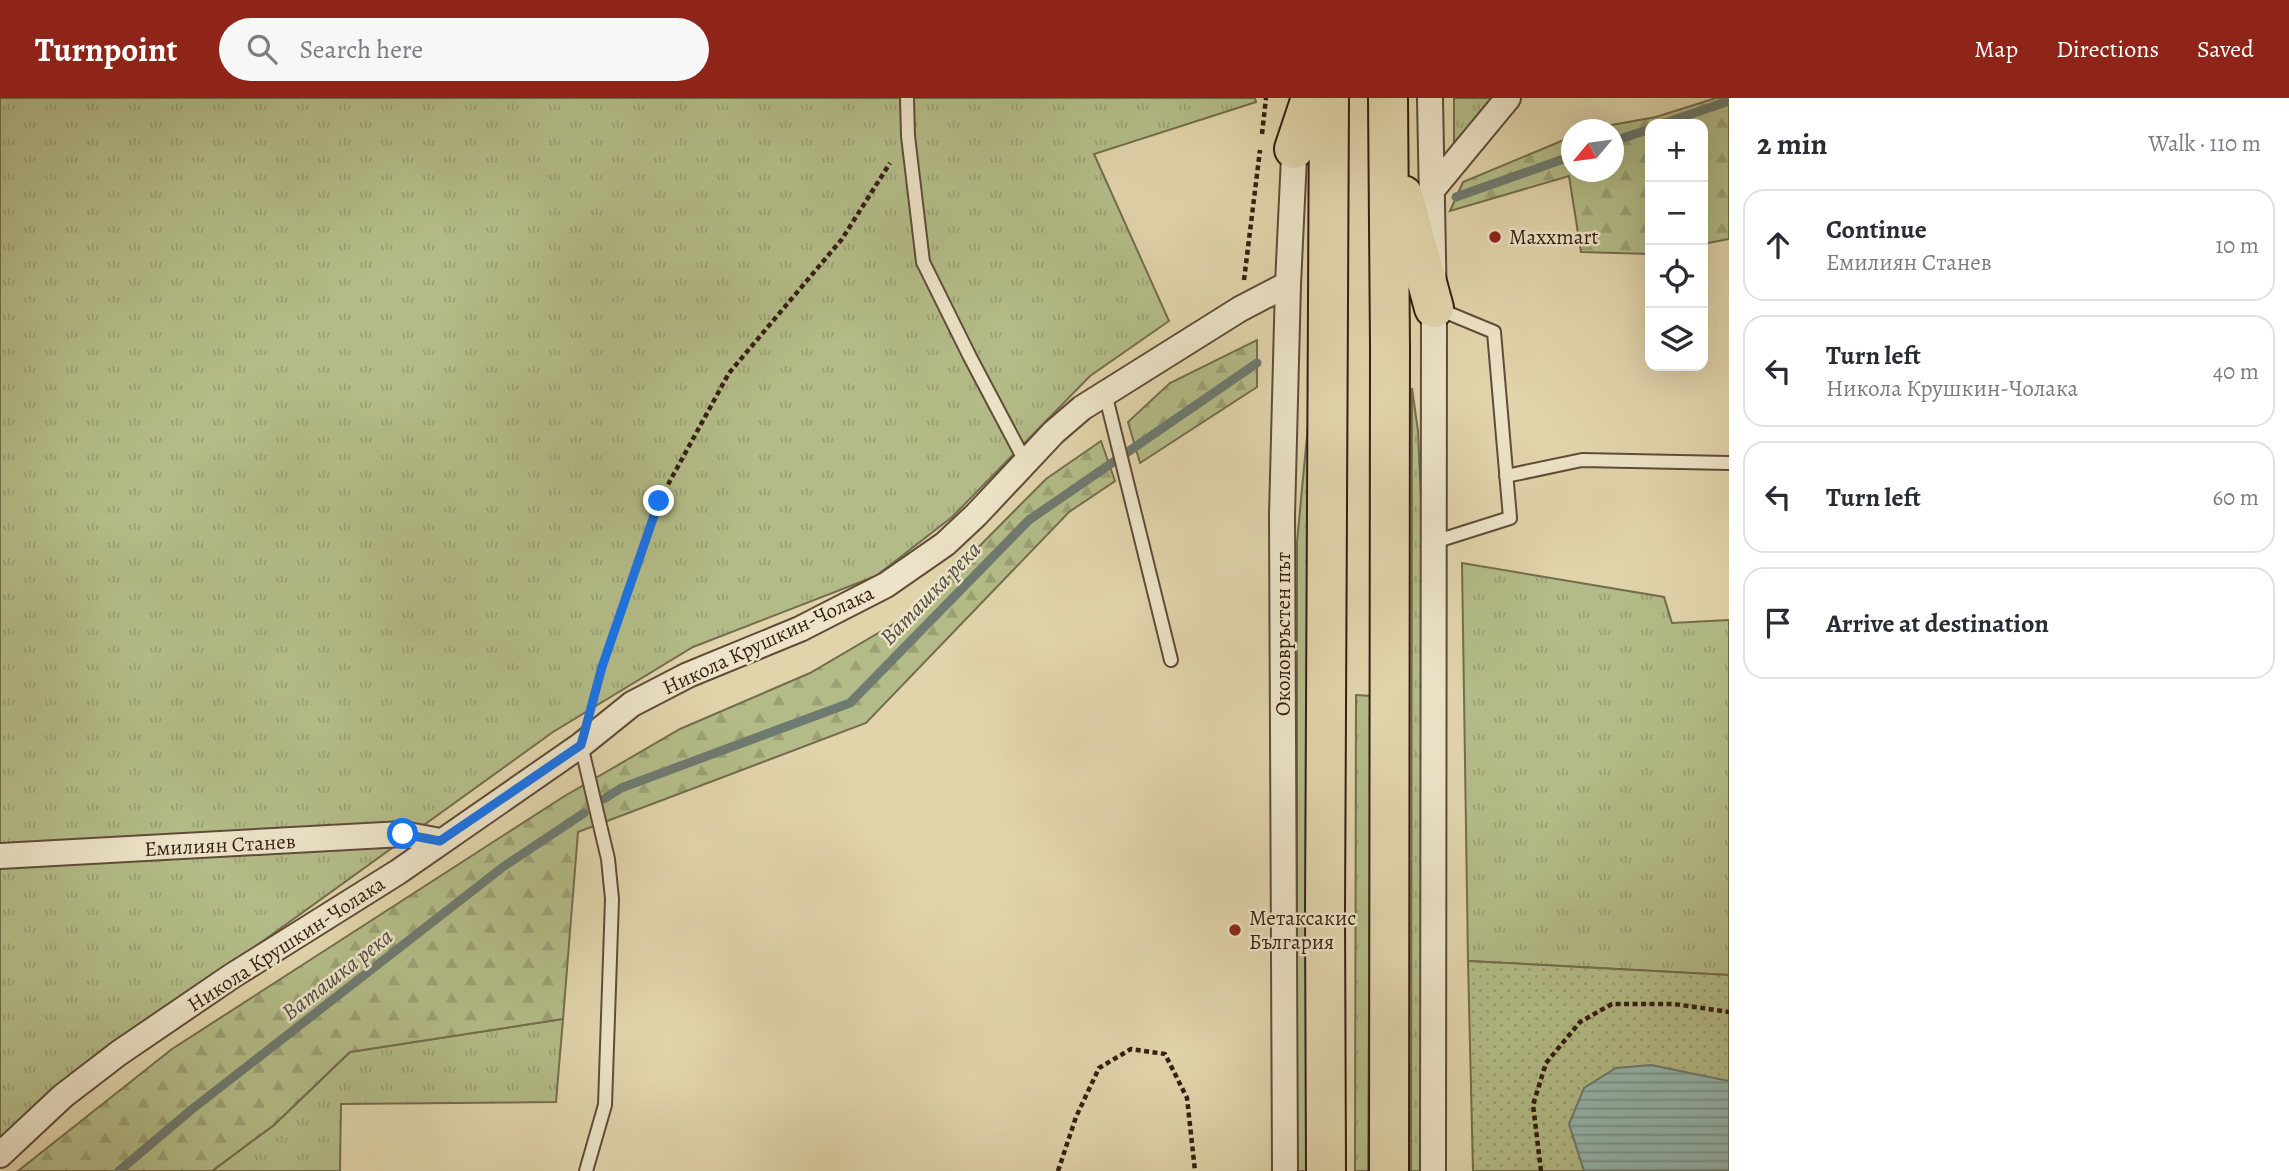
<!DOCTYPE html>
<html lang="en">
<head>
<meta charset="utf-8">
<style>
  :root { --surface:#fff; --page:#f7f7f7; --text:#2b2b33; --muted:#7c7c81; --line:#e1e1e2; --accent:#8f2418 }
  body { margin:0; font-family:Alegreya,serif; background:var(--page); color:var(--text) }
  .controls { position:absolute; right:21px; top:21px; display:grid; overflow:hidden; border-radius:14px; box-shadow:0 7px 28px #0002 }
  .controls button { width:63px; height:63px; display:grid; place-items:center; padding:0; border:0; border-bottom:2px solid var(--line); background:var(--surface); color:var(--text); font:35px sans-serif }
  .compass { position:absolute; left:1561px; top:21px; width:63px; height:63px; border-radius:50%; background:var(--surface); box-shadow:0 7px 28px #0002; rotate:241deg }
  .stop { position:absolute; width:21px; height:21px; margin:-16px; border:5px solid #1a73e8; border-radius:50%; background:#fff }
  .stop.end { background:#1a73e8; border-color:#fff; box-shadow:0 2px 7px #0008 }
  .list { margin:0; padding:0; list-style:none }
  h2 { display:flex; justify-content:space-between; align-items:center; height:91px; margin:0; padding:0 28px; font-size:30px }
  h2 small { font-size:23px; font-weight:400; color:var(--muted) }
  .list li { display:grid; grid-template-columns:46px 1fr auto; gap:21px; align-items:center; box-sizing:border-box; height:112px; margin:0 14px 14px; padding:0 14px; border:2px solid var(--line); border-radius:21px }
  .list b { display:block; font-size:26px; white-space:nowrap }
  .list p { margin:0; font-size:23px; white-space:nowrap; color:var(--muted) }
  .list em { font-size:23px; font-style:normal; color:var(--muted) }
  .icon { flex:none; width:38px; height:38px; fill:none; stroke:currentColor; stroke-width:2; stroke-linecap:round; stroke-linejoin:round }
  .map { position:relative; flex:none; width:1729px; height:1073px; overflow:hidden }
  header { display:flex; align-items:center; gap:42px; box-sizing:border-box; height:98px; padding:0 35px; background:var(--accent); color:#fff }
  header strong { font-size:33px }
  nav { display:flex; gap:38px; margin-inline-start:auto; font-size:24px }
  .search { width:490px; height:63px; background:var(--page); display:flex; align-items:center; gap:18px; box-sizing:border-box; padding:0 24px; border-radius:38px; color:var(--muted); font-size:26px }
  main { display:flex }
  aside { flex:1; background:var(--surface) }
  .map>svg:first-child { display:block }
</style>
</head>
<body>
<header>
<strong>Turnpoint</strong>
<div class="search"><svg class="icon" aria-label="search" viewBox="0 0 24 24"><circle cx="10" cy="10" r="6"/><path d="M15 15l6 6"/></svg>Search here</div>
<nav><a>Map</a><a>Directions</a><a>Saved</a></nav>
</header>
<main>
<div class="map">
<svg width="1729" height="1073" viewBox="0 0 1729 1073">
  <defs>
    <pattern id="grass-tufts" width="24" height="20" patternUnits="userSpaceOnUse" patternTransform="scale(1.75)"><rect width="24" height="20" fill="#b3bc88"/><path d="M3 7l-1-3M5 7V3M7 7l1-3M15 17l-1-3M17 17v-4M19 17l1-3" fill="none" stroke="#9ba174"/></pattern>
    <pattern id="forest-firs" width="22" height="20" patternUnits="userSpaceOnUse" patternTransform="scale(1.75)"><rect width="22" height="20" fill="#b3bc88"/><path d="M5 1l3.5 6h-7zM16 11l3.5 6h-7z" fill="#9ba174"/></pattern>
    <pattern id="park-dots" width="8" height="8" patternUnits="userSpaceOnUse" patternTransform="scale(1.75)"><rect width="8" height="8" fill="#b3bc88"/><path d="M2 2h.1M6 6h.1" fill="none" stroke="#9ba174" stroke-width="1.8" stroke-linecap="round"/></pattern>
    <pattern id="water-rules" width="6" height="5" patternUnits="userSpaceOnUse" patternTransform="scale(1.75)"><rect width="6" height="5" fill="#95b7af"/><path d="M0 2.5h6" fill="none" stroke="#7a948d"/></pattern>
  </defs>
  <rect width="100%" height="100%" fill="#e1d4ab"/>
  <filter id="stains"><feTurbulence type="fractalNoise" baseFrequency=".00286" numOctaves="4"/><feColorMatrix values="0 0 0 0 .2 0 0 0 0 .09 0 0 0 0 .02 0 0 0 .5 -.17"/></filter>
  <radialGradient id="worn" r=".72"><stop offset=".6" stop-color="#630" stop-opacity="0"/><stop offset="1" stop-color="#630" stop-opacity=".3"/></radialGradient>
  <path fill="url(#grass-tufts)" stroke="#746d4d" stroke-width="2" d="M0,0H1255L1256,4L1094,56L1169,223L1090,278L952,419L876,478L693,549L553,634L66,985L0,1044Z
    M1454,0H1497L1454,49Z
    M1412,290L1418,333L1423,450V1073H1411Z
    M1310,306V1073H1297V444Z
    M1462,465L1664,499L1672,525L1729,522V877L1468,863Z
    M1356,597L1371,598L1368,1073H1355Z
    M563,921L556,1004L341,1006L340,1073H212L274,1027L350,954Z"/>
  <path fill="url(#forest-firs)" stroke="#746d4d" stroke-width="2" d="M1716,0H1729V141L1703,146V26H1650V156L1581,154L1569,78L1450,113L1463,84L1571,39L1572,74H1614V32L1589,31L1656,19Z
    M1257,242V289L1140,365L1128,324L1170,285Z
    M1101,343L1115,383L1069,414L866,625L578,734L563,921L350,954L274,1027L212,1073H18L172,951L563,699L680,631L810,575L914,514L1046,381Z"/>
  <path fill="url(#park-dots)" stroke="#746d4d" stroke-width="2" d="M1468,863L1729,877V1073H1473Z"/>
  <path fill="url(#water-rules)" stroke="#6f7a70" stroke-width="2" d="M1651,967L1729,983V1073H1584L1569,1026L1584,990L1616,970Z"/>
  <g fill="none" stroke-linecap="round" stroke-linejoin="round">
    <path stroke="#6f7a70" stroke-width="9" d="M1662,26L1729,3
      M1614,43L1650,31
      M1456,99L1572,58
      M604,701L621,690L850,605L1029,422L1257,265
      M119,1073L191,1012L503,769L584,715"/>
    <g stroke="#604c38" stroke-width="16">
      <path id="lane" d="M907,0L908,38L923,164L970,259L1026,365
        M1105,295L1171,562
        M1506,378L1582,362L1729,365
        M1434,444L1510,420L1494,234L1436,210
        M581,647L608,761L612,801L605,1007L586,1073"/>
    </g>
    <g stroke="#604c38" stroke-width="28">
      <path id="street" d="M1430,0L1434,210L1433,1073
        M1432,92L1508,0
        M0,758L403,736L440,743
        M0,1057L63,998L119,955L232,878L398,774L581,647L632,606L688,577L800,531L886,487L945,446L976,417L1054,334L1082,310L1240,211L1288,186
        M1285,1073L1282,417L1288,186L1295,38"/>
    </g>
    <g stroke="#351e12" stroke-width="42">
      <path id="highway" d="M1388,0L1390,250L1389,1073
        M1294,51L1311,0
        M1403,97L1434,210
        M1326,1073L1325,816L1329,0"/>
    </g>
    <path stroke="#351e12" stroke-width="4.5" stroke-dasharray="5 3.5" stroke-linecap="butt" d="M1262,36L1266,0
      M1244,182L1260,52
      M593,603L602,569L659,403L729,275L842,141L890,65
      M1058,1073L1076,1019L1099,970L1131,951L1165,956L1187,1000L1195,1073
      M1541,1073L1533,1007L1546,965L1580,924L1612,906H1674L1729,914"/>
    <use href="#lane" stroke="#ece3c8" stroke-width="12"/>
    <use href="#street" stroke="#ece3c8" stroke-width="24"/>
    <use href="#highway" stroke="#e1d4ab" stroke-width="38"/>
  </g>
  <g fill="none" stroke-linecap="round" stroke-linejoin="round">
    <path stroke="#1a73e8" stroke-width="9" d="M403,736L440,743L581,647L602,569L659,403"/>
  </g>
  <g fill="#8f2418" stroke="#ece3c8" stroke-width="2.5">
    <circle cx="1495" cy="139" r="7"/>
    <circle cx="1235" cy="832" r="7"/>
  </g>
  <g text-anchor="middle" stroke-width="5" stroke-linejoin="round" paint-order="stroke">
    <g font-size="21" fill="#351e12" stroke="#ece3c8" text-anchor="start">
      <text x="1509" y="146">Maxxmart</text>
      <text x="1249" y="827">Метаксакис<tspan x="1249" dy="24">България</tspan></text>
    </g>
    <g font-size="21" fill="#351e12" stroke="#ece3c8">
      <text transform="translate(1283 536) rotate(-90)" y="7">Околовръстен път</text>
      <text transform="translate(768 542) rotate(-25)" y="7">Никола Крушкин-Чолака</text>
      <text transform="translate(220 747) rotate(-3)" y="7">Емилиян Станев</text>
      <text transform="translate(286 846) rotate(-33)" y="7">Никола Крушкин-Чолака</text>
    </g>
    <g font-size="23" font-style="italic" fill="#524c41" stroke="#ece3c8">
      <text transform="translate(930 495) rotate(-46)" y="8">Ваташка река</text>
      <text transform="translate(337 876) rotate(-38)" y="8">Ваташка река</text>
    </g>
  </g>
  <rect width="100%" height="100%" filter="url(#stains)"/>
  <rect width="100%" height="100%" fill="url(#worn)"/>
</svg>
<div class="controls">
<button>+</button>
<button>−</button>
<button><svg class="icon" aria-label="locate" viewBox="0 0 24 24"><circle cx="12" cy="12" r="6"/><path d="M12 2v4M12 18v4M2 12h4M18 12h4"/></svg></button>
<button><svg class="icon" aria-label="layers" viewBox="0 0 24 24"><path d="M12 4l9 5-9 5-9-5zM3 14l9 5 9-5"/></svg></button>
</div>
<svg class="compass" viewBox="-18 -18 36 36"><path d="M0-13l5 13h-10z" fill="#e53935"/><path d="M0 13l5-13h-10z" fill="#7c7c81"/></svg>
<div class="stop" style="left:403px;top:736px"></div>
<div class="stop end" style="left:659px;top:403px"></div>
</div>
<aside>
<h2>2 min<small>Walk · 110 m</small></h2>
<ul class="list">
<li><svg class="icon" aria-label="ahead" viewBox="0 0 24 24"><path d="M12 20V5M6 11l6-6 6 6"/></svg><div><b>Continue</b><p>Емилиян Станев</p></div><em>10 m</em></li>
<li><svg class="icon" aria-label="left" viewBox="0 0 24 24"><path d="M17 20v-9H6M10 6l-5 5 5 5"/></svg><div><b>Turn left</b><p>Никола Крушкин-Чолака</p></div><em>40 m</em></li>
<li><svg class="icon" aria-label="left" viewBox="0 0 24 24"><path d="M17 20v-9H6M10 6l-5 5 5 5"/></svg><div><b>Turn left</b></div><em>60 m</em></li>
<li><svg class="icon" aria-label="arrive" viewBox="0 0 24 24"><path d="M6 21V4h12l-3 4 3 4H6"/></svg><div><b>Arrive at destination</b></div></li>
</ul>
</aside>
</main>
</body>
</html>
